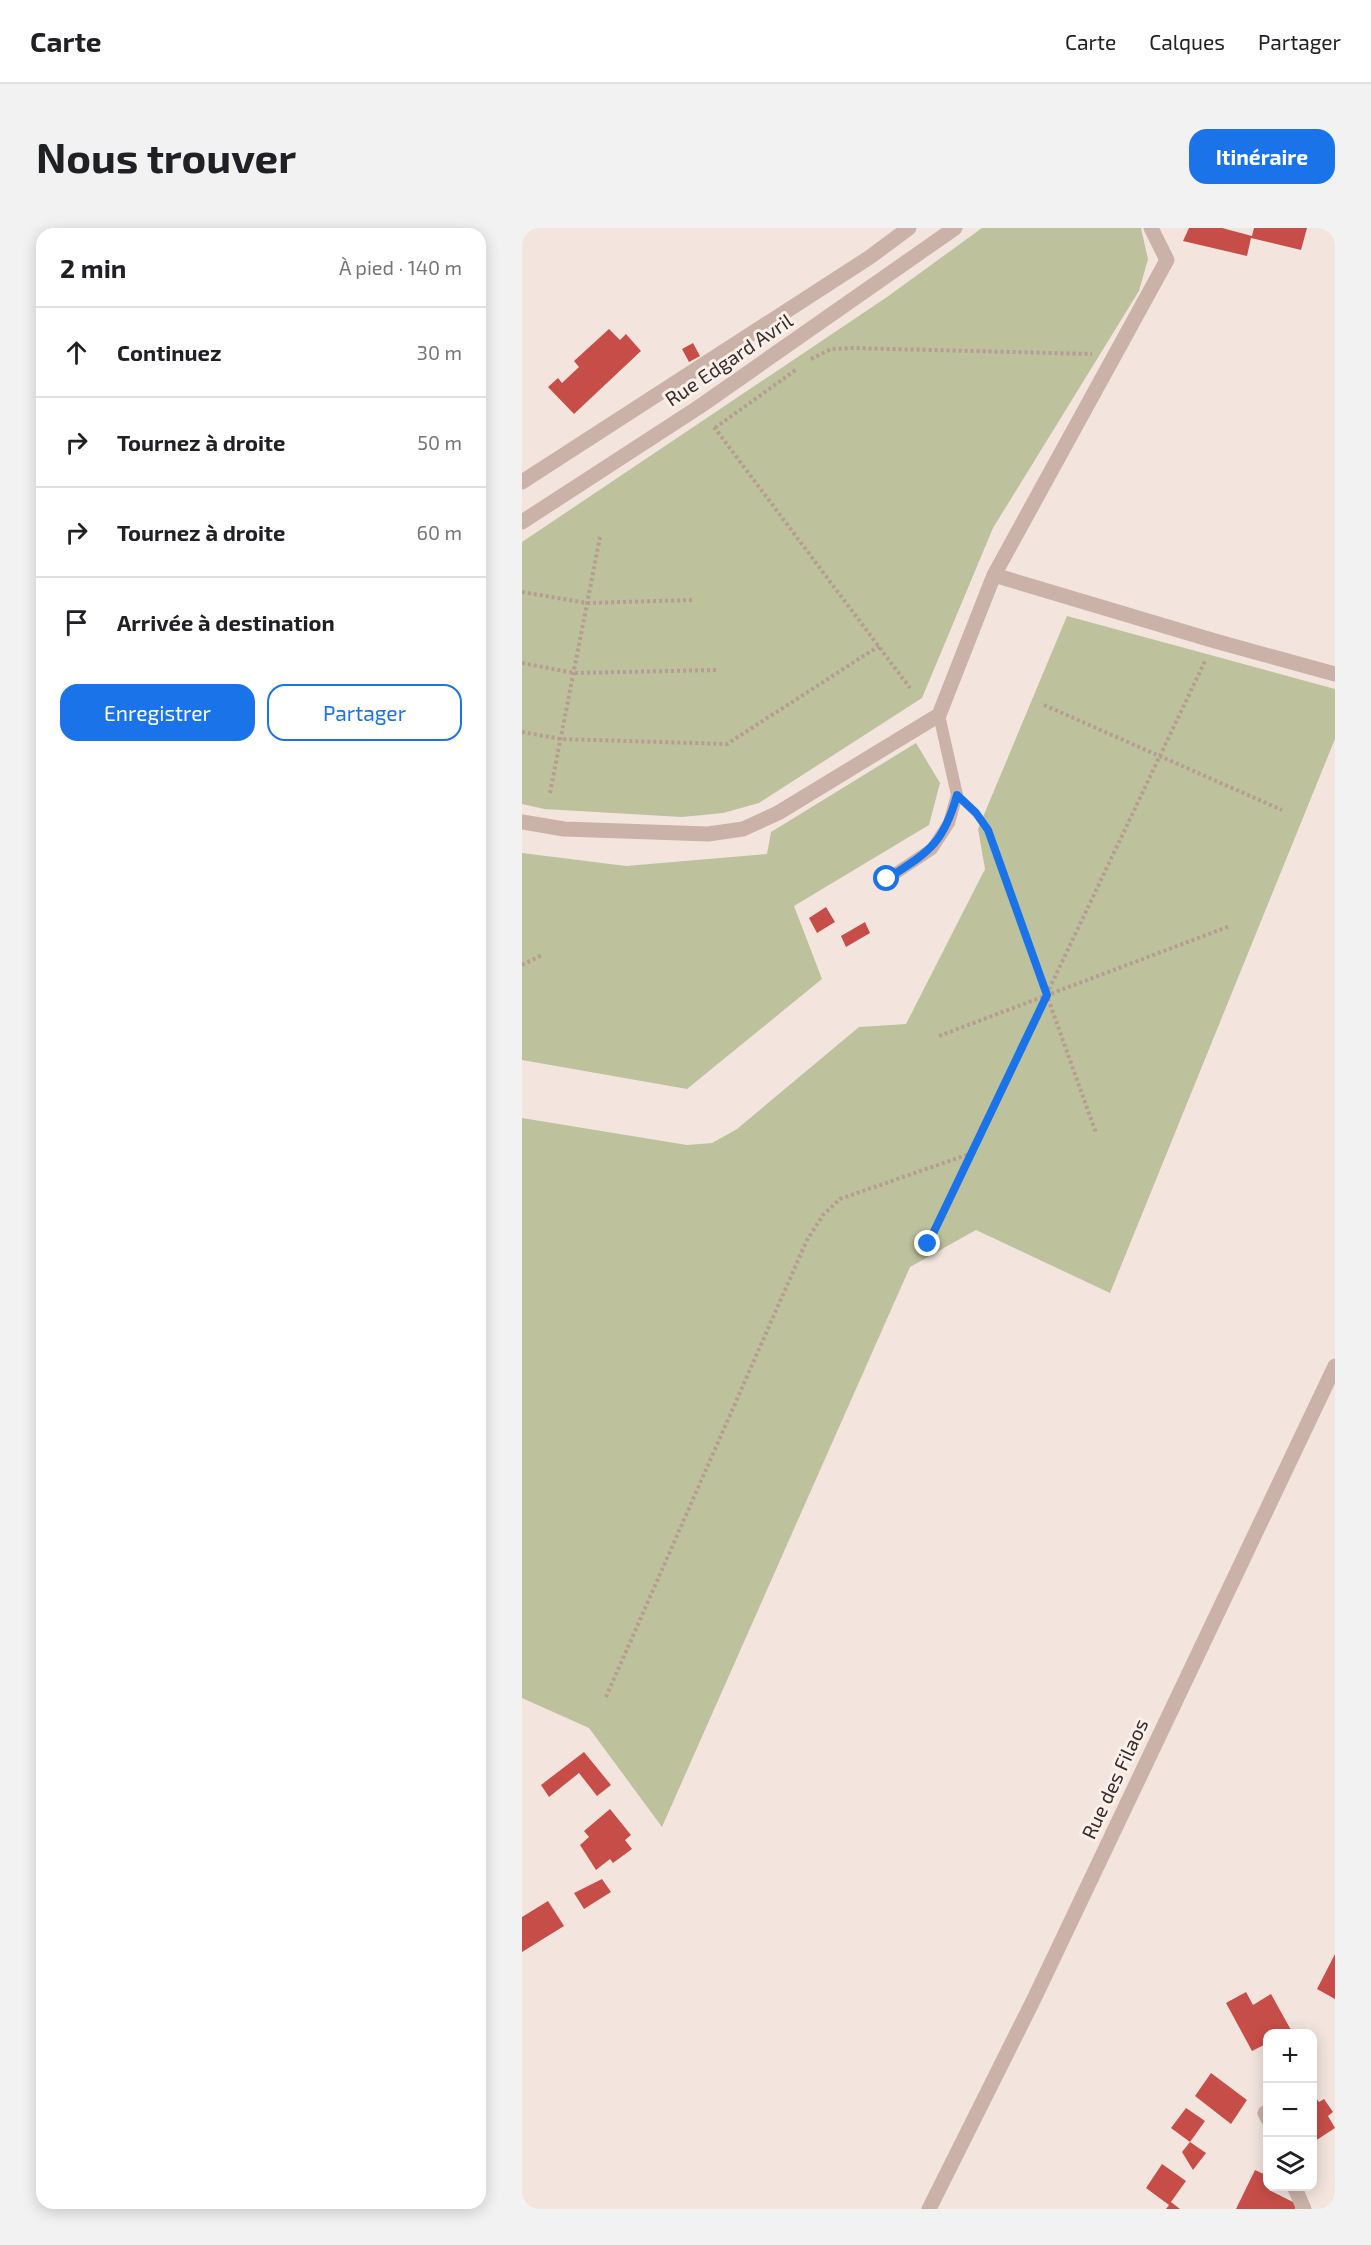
<!DOCTYPE html>
<html lang="fr">
<head>
<meta charset="utf-8">
<style>
  :root { --surface:#fff; --page:#f2f2f2; --text:#202124; --muted:#757577; --line:#e0e0e0; --accent:#1a73e8 }
  body { margin:0; font-family:"Exo 2",sans-serif; background:var(--page); color:var(--text) }
  .controls { position:absolute; right:18px; bottom:18px; display:grid; overflow:hidden; border-radius:12px; box-shadow:0 3px 15px #0003 }
  .controls button { width:54px; height:54px; display:grid; place-items:center; padding:0; border:0; border-bottom:2px solid var(--line); background:var(--surface); color:var(--text); font:30px sans-serif }
  .stop { position:absolute; width:18px; height:18px; margin:-14px; border:4px solid #1a73e8; border-radius:50%; background:#fff }
  .stop.end { background:#1a73e8; border-color:#fff; box-shadow:0 2px 6px #0008 }
  .list { margin:0; padding:0; list-style:none }
  h2 { display:flex; justify-content:space-between; align-items:center; height:78px; margin:0; padding:0 24px; font-size:26px }
  h2 small { font-size:20px; font-weight:400; color:var(--muted) }
  .list li { display:grid; grid-template-columns:39px 1fr auto; gap:18px; align-items:center; box-sizing:border-box; height:90px; padding:0 24px; border-top:2px solid var(--line) }
  .list b { display:block; font-size:22px; white-space:nowrap }
  .list em { font-size:20px; font-style:normal; color:var(--muted) }
  .actions { display:flex; gap:12px; padding:18px 24px }
  .actions a { flex:1; padding:14px 0; border:2px solid var(--accent); border-radius:18px; text-align:center; font-size:21px; color:var(--accent) }
  .actions .main { background:var(--accent); color:#fff }
  .icon { flex:none; width:33px; height:33px; fill:none; stroke:currentColor; stroke-width:2; stroke-linecap:round; stroke-linejoin:round }
  .map { position:relative; flex:none; width:813px; height:1981px; overflow:hidden; border-radius:18px }
  header { display:flex; align-items:center; gap:36px; box-sizing:border-box; height:84px; padding:0 30px; background:var(--surface); border-bottom:2px solid var(--line) }
  header strong { font-size:28px }
  nav { display:flex; gap:33px; margin-inline-start:auto; font-size:21px }
  .intro { display:flex; align-items:center; justify-content:space-between; box-sizing:border-box; height:144px; padding:0 36px }
  h1 { margin:0; font-size:42px }
  .button { padding:15px 27px; border-radius:18px; background:var(--accent); color:#fff; font-size:21px; font-weight:700 }
  main { display:flex; gap:36px; padding:0 36px }
  aside { flex:1; background:var(--surface); border-radius:18px; box-shadow:0 3px 15px #0003 }
  .map>svg:first-child { display:block }
</style>
</head>
<body>
<header>
<strong>Carte</strong>
<nav><a>Carte</a><a>Calques</a><a>Partager</a></nav>
</header>
<div class="intro"><h1>Nous trouver</h1><a class="button">Itinéraire</a></div>
<main>
<aside>
<h2>2 min<small>À pied · 140 m</small></h2>
<ul class="list">
<li><svg class="icon" aria-label="ahead" viewBox="0 0 24 24"><path d="M12 20V5M6 11l6-6 6 6"/></svg><div><b>Continuez</b></div><em>30 m</em></li>
<li><svg class="icon" aria-label="right" viewBox="0 0 24 24"><path d="M7 20v-9h11M14 6l5 5-5 5"/></svg><div><b>Tournez à droite</b></div><em>50 m</em></li>
<li><svg class="icon" aria-label="right" viewBox="0 0 24 24"><path d="M7 20v-9h11M14 6l5 5-5 5"/></svg><div><b>Tournez à droite</b></div><em>60 m</em></li>
<li><svg class="icon" aria-label="arrive" viewBox="0 0 24 24"><path d="M6 21V4h12l-3 4 3 4H6"/></svg><div><b>Arrivée à destination</b></div></li>
</ul>
<div class="actions"><a class="main">Enregistrer</a><a>Partager</a></div>
</aside>
<div class="map">
<svg width="813" height="1981" viewBox="0 0 813 1981">
  <rect width="100%" height="100%" fill="#f3e5de"/>
  <path fill="#bdc29d" d="M460,0H619L626,31L617,63L471,300L400,470L237,575L201,585L160,589L22,581L0,576V314L365,69Z
    M545,388L813,461V511L588,1065L454,1002L388,1039L140,1599L67,1500L0,1470V890L165,917L190,915L215,901L337,799L384,796L463,641L456,601Z
    M394,515L418,555L407,597L272,678L300,751L165,861L0,832V625L104,638L245,626L249,604Z"/>
  <path fill="#c74e48" d="M667,0H700L730,8L732,0H785L779,22L729,10L725,28L661,13Z
    M87,101L98,112L104,106L119,123L52,186L26,159L36,150L40,155L57,139L52,133Z
    M171,115L178,128L167,134L160,121Z
    M304,679L313,694L295,705L287,690Z
    M343,694L348,705L324,719L319,708Z
    M62,1524L89,1557L75,1568L57,1545L27,1569L19,1557Z
    M88,1581L109,1607L103,1612L110,1621L91,1635L88,1631L74,1642L58,1617L67,1609L62,1603Z
    M80,1651L89,1664L62,1681L52,1665Z
    M26,1673L42,1698L0,1724V1689Z
    M813,1726V1771L795,1761Z
    M724,1764L731,1777L749,1766L769,1802L763,1806H746V1815L730,1823L704,1775Z
    M689,1845L725,1872L709,1896L673,1868Z
    M790,1864L797,1874L802,1871L811,1884L806,1888L813,1900L790,1915Z
    M664,1880L683,1893L668,1914L649,1900Z
    M668,1914L684,1925L671,1942L660,1924Z
    M640,1936L664,1953L649,1974L658,1981H644L647,1977L624,1960Z
    M733,1942L746,1948L747,1962L775,1976L773,1981H714Z"/>
  <g fill="none" stroke-linecap="round" stroke-linejoin="round">
    <path stroke="#b79c93" stroke-width="4" stroke-dasharray="3 3" stroke-linecap="butt" d="M289,131L309,121L330,120L570,126
      M192,199L388,460
      M193,200L275,141
      M0,364L65,375L173,372
      M0,435L52,445L194,442
      M522,477L760,582
      M0,504L39,511L205,516L357,418
      M28,565L78,309
      M451,582L466,602L574,905
      M0,737L20,727
      M417,808L708,698
      M406,1016L683,433
      M84,1469L285,1012L301,987L318,971L450,925"/>
    <path stroke="#cbb2a9" stroke-width="12" d="M365,651L410,621L427,595L435,567L417,487"/>
    <path stroke="#cbb2a9" stroke-width="15" d="M472,347L693,413L813,446
      M0,594L42,601L186,606L221,601L256,585L417,487L472,347L645,32L629,0
      M743,1885L746,1891
      M772,1958L782,1981
      M407,1981L512,1771L813,1138"/>
    <path stroke="#cbb2a9" stroke-width="15" d="M0,254L348,29L387,0
      M0,294L177,179L433,0"/>
  </g>
  <g fill="none" stroke-linecap="round" stroke-linejoin="round">
    <path stroke="#1a73e8" stroke-width="8" d="M365,651C406,624 421,617 435,567L454,585L466,602L525,767L406,1016"/>
  </g>
  <g text-anchor="middle" stroke-width="6" stroke-linejoin="round" paint-order="stroke">
    <g font-size="20" fill="#382b29" stroke="#faf0ea">
      <text transform="translate(207 132) rotate(-34)" y="7">Rue Edgard Avril</text>
      <text transform="translate(593 1551) rotate(-65)" y="7">Rue des Filaos</text>
    </g>
  </g>
</svg>
<div class="controls">
<button>+</button>
<button>−</button>
<button><svg class="icon" aria-label="layers" viewBox="0 0 24 24"><path d="M12 4l9 5-9 5-9-5zM3 14l9 5 9-5"/></svg></button>
</div>
<div class="stop" style="left:365px;top:651px"></div>
<div class="stop end" style="left:406px;top:1016px"></div>
</div>
</main>
</body>
</html>
